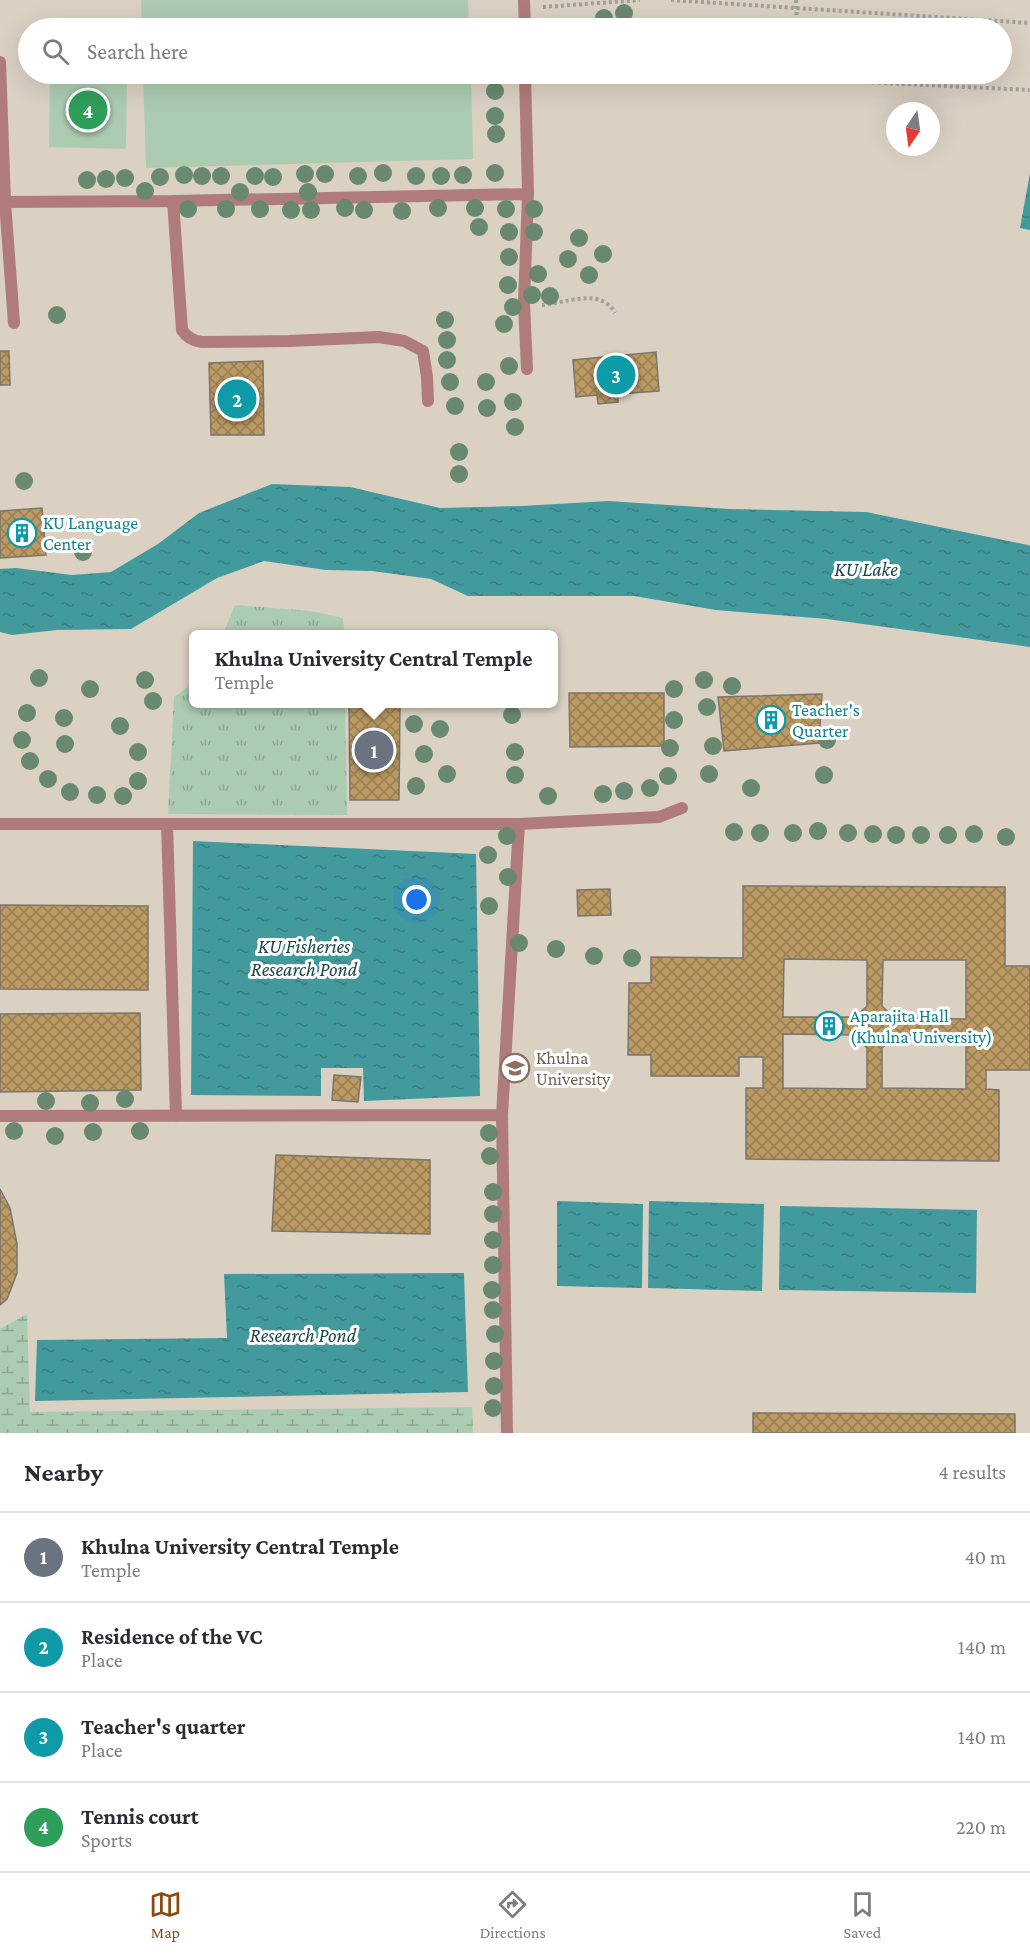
<!DOCTYPE html>
<html lang="en">
<head>
<meta charset="utf-8">
<style>
  :root { --surface:#fff; --page:#f2f2f3; --text:#2b2b33; --muted:#7c7c81; --line:#e1e1e2; --accent:#894b10 }
  body { margin:0; font-family:"Crimson Pro",serif; background:var(--page); color:var(--text) }
  .compass { position:absolute; left:886px; top:102px; width:54px; height:54px; border-radius:50%; background:var(--surface); box-shadow:0 6px 24px #0002; rotate:193deg }
  .you { position:absolute; left:417px; top:900px; width:21px; height:21px; margin:-15px; border:4px solid #fff; border-radius:50%; background:#1a73e8; box-shadow:0 0 0 9px #1a73e833 }
  .badge { display:grid; place-items:center; width:39px; height:39px; border-radius:50%; background:var(--accent); color:#fff; font-size:20px; font-weight:700 }
  .pin { position:absolute; translate:-50% -50%; border:3px solid #fff; box-shadow:0 2px 6px #0006 }
  .popup { position:absolute; left:189px; top:630px; width:369px; height:78px; box-sizing:border-box; display:grid; place-content:center; border-radius:9px; background:var(--surface); filter:drop-shadow(0 2px 4px #0005); font-size:20px; white-space:nowrap; color:var(--muted) }
  .popup b { font-size:22px; color:var(--text) }
  .popup::after { content:''; position:absolute; left:50%; top:100%; margin-left:-12px; border:12px solid transparent; border-top-color:var(--surface) }
  .list { margin:0; padding:0; list-style:none }
  h2 { display:flex; justify-content:space-between; align-items:center; height:78px; margin:0; padding:0 24px; font-size:26px }
  h2 small { font-size:20px; font-weight:400; color:var(--muted) }
  .list li { display:grid; grid-template-columns:39px 1fr auto; gap:18px; align-items:center; box-sizing:border-box; height:90px; padding:0 24px; border-top:2px solid var(--line) }
  .list b { display:block; font-size:22px; white-space:nowrap }
  .list p { margin:0; font-size:20px; white-space:nowrap; color:var(--muted) }
  .list em { font-size:20px; font-style:normal; color:var(--muted) }
  .icon { flex:none; width:33px; height:33px; fill:none; stroke:currentColor; stroke-width:2; stroke-linecap:round; stroke-linejoin:round }
  .map { position:relative; flex:none; width:1030px; height:1433px; overflow:hidden }
  .search { position:absolute; background:var(--surface); box-shadow:0 6px 24px #0002; left:18px; right:18px; top:18px; height:66px; display:flex; align-items:center; gap:15px; box-sizing:border-box; padding:0 21px; border-radius:33px; color:var(--muted); font-size:22px }
  .sheet { height:438px; background:var(--surface) }
  nav { display:flex; justify-content:space-around; align-items:center; box-sizing:border-box; height:84px; border-top:2px solid var(--line); background:var(--surface); font-size:16px; color:var(--muted) }
  nav a { display:grid; justify-items:center; gap:3px }
  nav .on { color:var(--accent) }
  .map>svg:first-child { display:block }
</style>
</head>
<body>
<div class="map">
<svg width="1030" height="1433" viewBox="0 0 1030 1433">
  <defs>
    <pattern id="grass-tufts" width="24" height="20" patternUnits="userSpaceOnUse" patternTransform="scale(1.5)"><rect width="24" height="20" fill="#acccb1"/><path d="M3 7l-1-3M5 7V3M7 7l1-3M15 17l-1-3M17 17v-4M19 17l1-3" fill="none" stroke="#8da691"/></pattern>
    <pattern id="wetland-marsh" width="20" height="14" patternUnits="userSpaceOnUse" patternTransform="scale(1.5)"><rect width="20" height="14" fill="#acccb1"/><path d="M1 5h8M5 5V1M11 12h8M15 12V8" fill="none" stroke="#8da691"/></pattern>
    <pattern id="water-ripples" width="26" height="14" patternUnits="userSpaceOnUse" patternTransform="scale(1.5)"><rect width="26" height="14" fill="#439a9d"/><path d="M2 4q2-2 4 0t4 0M15 11q2-2 4 0t4 0" fill="none" stroke="#397e81"/></pattern>
    <pattern id="building-cross-hatch" width="8" height="8" patternUnits="userSpaceOnUse" patternTransform="scale(1.5)"><rect width="8" height="8" fill="#bb9a63"/><path d="M0 0l8 8M0 8l8-8" fill="none" stroke="#997e52"/></pattern>
  </defs>
  <rect width="100%" height="100%" fill="#e3ded6"/>
  <path fill="#dad1c3" fill-rule="evenodd" d="M0,0H1030V1433H0ZM28,28H1002V74H28ZM895,111H931V147H895ZM194,634H554V704H194Z"/>
  <path fill="url(#grass-tufts)" d="M235,605L311,611L343,618L344,634H223Z
    M194,682V704H345L347,815L168,814L174,697Z"/>
  <path fill="url(#wetland-marsh)" d="M27,1314L30,1412L472,1407L473,1433H0V1329Z"/>
  <path fill="#acccb1" d="M141,0H468L469,28H142Z
    M50,24L127,25V28H50Z
    M50,74H127L126,149L49,147Z
    M143,74H471L473,159L146,168Z"/>
  <path fill="url(#water-ripples)" d="M1030,173V230L1020,228Z
    M272,484L350,487L440,508L522,506L608,501L729,509L866,512L1028,545L1030,546V647L827,619L716,610L634,596H468L431,579L372,571L326,570L264,561L217,578L131,629L57,630L12,635L0,632V569L16,568L72,575L111,572L158,544L199,513Z
    M193,841L476,854L480,1096L364,1101L363,1068H321V1096L191,1095Z
    M557,1201L643,1204L642,1288L557,1286Z
    M649,1201L764,1204L762,1291L648,1288Z
    M780,1206L977,1210L976,1293L779,1290Z
    M464,1273L468,1392L35,1401L37,1340L227,1338L224,1274Z"/>
  <path fill="url(#building-cross-hatch)" stroke="#7a766f" stroke-width="1.5" fill-rule="evenodd" d="M0,351H9L10,385H0Z
    M656,352L659,391L618,394V402L598,404L597,395L576,397L573,360Z
    M263,361L264,435H211L209,363Z
    M42,508L46,555L0,558V511Z
    M569,693H664V746L570,747Z
    M822,694L819,743L724,751L718,697Z
    M349,704H400L399,800H350Z
    M743,886L1005,887V966H1030V1070H986V1089L999,1090V1161L746,1159V1088H763V1057H739V1076H651V1055H628L629,983H651V957L743,958ZM784,959L867,960V1006L855,1017H783ZM883,960H966V1019L894,1018L882,1006ZM783,1034L854,1035L867,1048V1089L783,1088ZM896,1035L966,1036V1089L882,1088V1048Z
    M610,889L611,915L578,916L577,890Z
    M0,905L148,906V990L0,989Z
    M140,1013L141,1090L0,1092V1014Z
    M334,1075L361,1077L358,1102L332,1100Z
    M276,1155L430,1160V1234L272,1231Z
    M0,1189L10,1208L17,1244V1273L7,1299L0,1305Z
    M753,1413L1015,1414V1433H753Z"/>
  <g fill="none" stroke-linecap="round" stroke-linejoin="round">
    <path stroke="#a29e98" stroke-width="4" stroke-dasharray="3 3" stroke-linecap="butt" d="M671,0L1030,23
      M796,0L797,28
      M543,7L640,0
      M740,74L799,79
      M799,74V79L1030,90
      M542,305C566,303 601,287 615,313"/>
    <path stroke="#af7c7b" stroke-width="12" d="M524,0L525,28
      M0,62L5,202L14,323
      M525,74L528,194L524,303L527,369
      M173,201L182,330C187,338 193,341 202,342L289,341L379,337L404,341L423,351L427,377L428,401
      M0,202L173,201L528,194
      M0,824H519L659,817L682,808
      M167,824L176,1116
      M0,1116L502,1115
      M507,1433L502,1115L519,824"/>
  </g>
  <g fill="#68896f">
    <circle cx="624" cy="13" r="9"/>
    <circle cx="604" cy="18" r="9"/>
    <circle cx="495" cy="91" r="9"/>
    <circle cx="495" cy="116" r="9"/>
    <circle cx="496" cy="134" r="9"/>
    <circle cx="383" cy="173" r="9"/>
    <circle cx="495" cy="173" r="9"/>
    <circle cx="305" cy="174" r="9"/>
    <circle cx="325" cy="174" r="9"/>
    <circle cx="184" cy="175" r="9"/>
    <circle cx="463" cy="175" r="9"/>
    <circle cx="202" cy="176" r="9"/>
    <circle cx="221" cy="176" r="9"/>
    <circle cx="255" cy="176" r="9"/>
    <circle cx="358" cy="176" r="9"/>
    <circle cx="416" cy="176" r="9"/>
    <circle cx="441" cy="176" r="9"/>
    <circle cx="160" cy="177" r="9"/>
    <circle cx="273" cy="177" r="9"/>
    <circle cx="125" cy="178" r="9"/>
    <circle cx="106" cy="179" r="9"/>
    <circle cx="87" cy="180" r="9"/>
    <circle cx="145" cy="191" r="9"/>
    <circle cx="240" cy="192" r="9"/>
    <circle cx="308" cy="192" r="9"/>
    <circle cx="345" cy="208" r="9"/>
    <circle cx="438" cy="208" r="9"/>
    <circle cx="475" cy="208" r="9"/>
    <circle cx="188" cy="209" r="9"/>
    <circle cx="226" cy="209" r="9"/>
    <circle cx="260" cy="209" r="9"/>
    <circle cx="506" cy="209" r="9"/>
    <circle cx="534" cy="209" r="9"/>
    <circle cx="291" cy="210" r="9"/>
    <circle cx="311" cy="210" r="9"/>
    <circle cx="364" cy="210" r="9"/>
    <circle cx="402" cy="211" r="9"/>
    <circle cx="479" cy="227" r="9"/>
    <circle cx="509" cy="232" r="9"/>
    <circle cx="534" cy="232" r="9"/>
    <circle cx="579" cy="238" r="9"/>
    <circle cx="603" cy="254" r="9"/>
    <circle cx="509" cy="257" r="9"/>
    <circle cx="568" cy="259" r="9"/>
    <circle cx="538" cy="274" r="9"/>
    <circle cx="589" cy="275" r="9"/>
    <circle cx="508" cy="285" r="9"/>
    <circle cx="532" cy="295" r="9"/>
    <circle cx="550" cy="296" r="9"/>
    <circle cx="513" cy="307" r="9"/>
    <circle cx="57" cy="315" r="9"/>
    <circle cx="445" cy="320" r="9"/>
    <circle cx="504" cy="324" r="9"/>
    <circle cx="447" cy="340" r="9"/>
    <circle cx="447" cy="360" r="9"/>
    <circle cx="509" cy="366" r="9"/>
    <circle cx="450" cy="382" r="9"/>
    <circle cx="486" cy="382" r="9"/>
    <circle cx="513" cy="402" r="9"/>
    <circle cx="455" cy="406" r="9"/>
    <circle cx="487" cy="408" r="9"/>
    <circle cx="515" cy="427" r="9"/>
    <circle cx="459" cy="452" r="9"/>
    <circle cx="459" cy="474" r="9"/>
    <circle cx="24" cy="481" r="9"/>
    <circle cx="83" cy="552" r="9"/>
    <circle cx="39" cy="678" r="9"/>
    <circle cx="145" cy="680" r="9"/>
    <circle cx="704" cy="680" r="9"/>
    <circle cx="732" cy="686" r="9"/>
    <circle cx="90" cy="689" r="9"/>
    <circle cx="674" cy="689" r="9"/>
    <circle cx="153" cy="701" r="9"/>
    <circle cx="707" cy="707" r="9"/>
    <circle cx="27" cy="713" r="9"/>
    <circle cx="512" cy="715" r="9"/>
    <circle cx="64" cy="718" r="9"/>
    <circle cx="674" cy="720" r="9"/>
    <circle cx="414" cy="724" r="9"/>
    <circle cx="120" cy="726" r="9"/>
    <circle cx="440" cy="729" r="9"/>
    <circle cx="22" cy="740" r="9"/>
    <circle cx="827" cy="740" r="9"/>
    <circle cx="65" cy="744" r="9"/>
    <circle cx="713" cy="746" r="9"/>
    <circle cx="670" cy="748" r="9"/>
    <circle cx="138" cy="752" r="9"/>
    <circle cx="515" cy="752" r="9"/>
    <circle cx="424" cy="754" r="9"/>
    <circle cx="30" cy="761" r="9"/>
    <circle cx="447" cy="774" r="9"/>
    <circle cx="709" cy="774" r="9"/>
    <circle cx="515" cy="775" r="9"/>
    <circle cx="824" cy="775" r="9"/>
    <circle cx="668" cy="776" r="9"/>
    <circle cx="48" cy="779" r="9"/>
    <circle cx="138" cy="781" r="9"/>
    <circle cx="416" cy="786" r="9"/>
    <circle cx="650" cy="788" r="9"/>
    <circle cx="751" cy="788" r="9"/>
    <circle cx="624" cy="791" r="9"/>
    <circle cx="70" cy="792" r="9"/>
    <circle cx="603" cy="794" r="9"/>
    <circle cx="97" cy="795" r="9"/>
    <circle cx="123" cy="796" r="9"/>
    <circle cx="548" cy="796" r="9"/>
    <circle cx="818" cy="831" r="9"/>
    <circle cx="734" cy="832" r="9"/>
    <circle cx="760" cy="833" r="9"/>
    <circle cx="793" cy="833" r="9"/>
    <circle cx="848" cy="833" r="9"/>
    <circle cx="873" cy="834" r="9"/>
    <circle cx="974" cy="834" r="9"/>
    <circle cx="896" cy="835" r="9"/>
    <circle cx="921" cy="835" r="9"/>
    <circle cx="948" cy="835" r="9"/>
    <circle cx="507" cy="836" r="9"/>
    <circle cx="1006" cy="837" r="9"/>
    <circle cx="488" cy="855" r="9"/>
    <circle cx="508" cy="877" r="9"/>
    <circle cx="489" cy="906" r="9"/>
    <circle cx="519" cy="943" r="9"/>
    <circle cx="556" cy="949" r="9"/>
    <circle cx="594" cy="956" r="9"/>
    <circle cx="632" cy="958" r="9"/>
    <circle cx="125" cy="1099" r="9"/>
    <circle cx="46" cy="1101" r="9"/>
    <circle cx="90" cy="1103" r="9"/>
    <circle cx="14" cy="1131" r="9"/>
    <circle cx="140" cy="1131" r="9"/>
    <circle cx="93" cy="1132" r="9"/>
    <circle cx="489" cy="1133" r="9"/>
    <circle cx="55" cy="1136" r="9"/>
    <circle cx="490" cy="1156" r="9"/>
    <circle cx="493" cy="1192" r="9"/>
    <circle cx="493" cy="1214" r="9"/>
    <circle cx="493" cy="1240" r="9"/>
    <circle cx="493" cy="1265" r="9"/>
    <circle cx="492" cy="1290" r="9"/>
    <circle cx="493" cy="1310" r="9"/>
    <circle cx="495" cy="1334" r="9"/>
    <circle cx="494" cy="1361" r="9"/>
    <circle cx="494" cy="1386" r="9"/>
    <circle cx="493" cy="1408" r="9"/>
  </g>
  <defs>
    <g id="building-ring" transform="scale(1.5)"><circle r="9.5" fill="#fff" stroke="#0f9aa8" stroke-width="1.5"/><path d="M-4-6H4V6H1V3H-1V6H-4ZM-2.5-4.3h1.7v1.8h-1.7ZM.8-4.3h1.7v1.8H.8ZM-2.5-1h1.7V.8h-1.7ZM.8-1h1.7V.8H.8Z" fill="#0f9aa8"/></g>
    <g id="university-ring" transform="scale(1.5)"><circle r="9.5" fill="#fff" stroke="#8d6e63" stroke-width="1.5"/><path d="M0-5L7-2L0 1L-7-2ZM-4 1L0 2.5L4 1V4Q0 6-4 4Z" fill="#8d6e63"/></g>
  </defs>
  <g fill-rule="evenodd">
    <use href="#building-ring" x="22" y="533"/>
    <use href="#building-ring" x="771" y="720"/>
    <use href="#building-ring" x="829" y="1026"/>
    <use href="#university-ring" x="515" y="1068"/>
  </g>
  <g text-anchor="middle" stroke-width="6" stroke-linejoin="round" paint-order="stroke">
    <g font-size="18" fill="#0d838f" stroke="#fff" text-anchor="start">
      <text x="43" y="529">KU Language<tspan x="43" dy="21">Center</tspan></text>
      <text x="792" y="716">Teacher's<tspan x="792" dy="21">Quarter</tspan></text>
      <text x="850" y="1022">Aparajita Hall<tspan x="850" dy="21">(Khulna University)</tspan></text>
    </g>
    <g font-size="18" fill="#785e54" stroke="#fff" text-anchor="start">
      <text x="536" y="1064">Khulna<tspan x="536" dy="21">University</tspan></text>
    </g>
    <g font-size="20" font-style="italic" fill="#1e4748" stroke="#fff">
      <text x="866" y="576">KU Lake</text>
      <text x="304" y="953">KU Fisheries<tspan x="304" dy="23">Research Pond</tspan></text>
      <text x="303" y="1342">Research Pond</text>
    </g>
  </g>
</svg>
<svg class="compass" viewBox="-18 -18 36 36"><path d="M0-13l5 13h-10z" fill="#e53935"/><path d="M0 13l5-13h-10z" fill="#7c7c81"/></svg>
<div class="you"></div>
<div class="pin badge" style="left:374px;top:750px;background:#6b7280">1</div>
<div class="popup"><b>Khulna University Central Temple</b>Temple</div>
<div class="pin badge" style="left:237px;top:399px;background:#0f9aa8">2</div>
<div class="pin badge" style="left:616px;top:375px;background:#0f9aa8">3</div>
<div class="pin badge" style="left:88px;top:110px;background:#2e9e5b">4</div>
<div class="search"><svg class="icon" aria-label="search" viewBox="0 0 24 24"><circle cx="10" cy="10" r="6"/><path d="M15 15l6 6"/></svg>Search here</div>
</div>
<section class="sheet">
<h2>Nearby<small>4 results</small></h2>
<ul class="list">
<li><span class="badge" style="background:#6b7280">1</span><div><b>Khulna University Central Temple</b><p>Temple</p></div><em>40 m</em></li>
<li><span class="badge" style="background:#0f9aa8">2</span><div><b>Residence of the VC</b><p>Place</p></div><em>140 m</em></li>
<li><span class="badge" style="background:#0f9aa8">3</span><div><b>Teacher's quarter</b><p>Place</p></div><em>140 m</em></li>
<li><span class="badge" style="background:#2e9e5b">4</span><div><b>Tennis court</b><p>Sports</p></div><em>220 m</em></li>
</ul>
</section>
<nav>
<a class="on"><svg class="icon" aria-label="map" viewBox="0 0 24 24"><path d="M3 6l6-2 6 2 6-2v14l-6 2-6-2-6 2zM9 4v14M15 6v14"/></svg>Map</a>
<a><svg class="icon" aria-label="directions" viewBox="0 0 24 24"><path d="M12 3l9 9-9 9-9-9zM9 14v-3h6M13 9l2 2-2 2"/></svg>Directions</a>
<a><svg class="icon" aria-label="saved" viewBox="0 0 24 24"><path d="M7 4h10v16l-5-4-5 4z"/></svg>Saved</a>
</nav>
</body>
</html>
